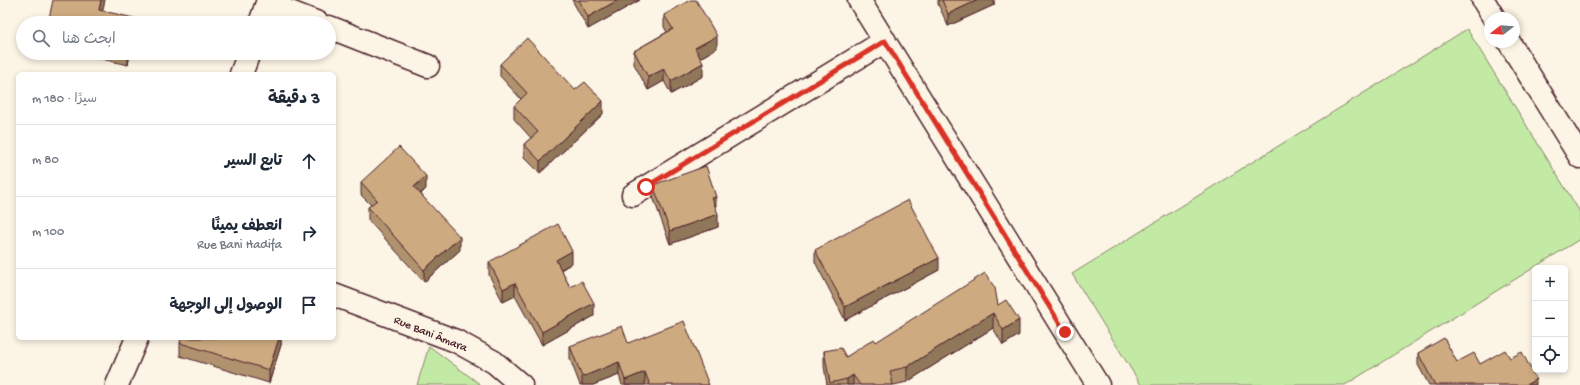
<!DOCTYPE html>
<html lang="ar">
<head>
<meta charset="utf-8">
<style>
  :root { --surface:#fff; --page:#f6f6f7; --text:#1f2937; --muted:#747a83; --line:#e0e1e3 }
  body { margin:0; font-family:"Gochi Hand","Playpen Sans Arabic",sans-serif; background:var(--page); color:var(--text); direction:rtl }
  .controls { position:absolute; right:12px; bottom:12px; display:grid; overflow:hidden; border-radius:6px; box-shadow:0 2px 6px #0003 }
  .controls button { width:36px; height:36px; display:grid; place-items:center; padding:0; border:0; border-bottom:1px solid var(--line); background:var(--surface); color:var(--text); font:20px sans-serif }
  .compass { position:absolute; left:1484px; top:12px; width:36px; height:36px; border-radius:50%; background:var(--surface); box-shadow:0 2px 6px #0003; rotate:253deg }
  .stop { position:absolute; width:12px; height:12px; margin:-9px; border:3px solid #d93025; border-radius:50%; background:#fff }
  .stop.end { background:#d93025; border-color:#fff; box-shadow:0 1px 4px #0008 }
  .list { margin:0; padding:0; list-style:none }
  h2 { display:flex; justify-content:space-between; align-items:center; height:52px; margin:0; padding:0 16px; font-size:17px }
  h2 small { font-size:13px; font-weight:400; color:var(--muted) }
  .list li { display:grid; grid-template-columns:26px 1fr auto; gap:12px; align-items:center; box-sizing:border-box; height:72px; padding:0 16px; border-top:1px solid var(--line) }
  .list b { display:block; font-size:15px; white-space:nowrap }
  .list p { margin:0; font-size:13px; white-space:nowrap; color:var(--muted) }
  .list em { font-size:13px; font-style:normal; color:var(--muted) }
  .icon { flex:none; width:22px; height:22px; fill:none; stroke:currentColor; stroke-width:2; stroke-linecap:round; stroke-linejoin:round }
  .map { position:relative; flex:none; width:1580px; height:385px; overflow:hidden; direction:ltr }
  .search { position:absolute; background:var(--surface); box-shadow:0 2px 6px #0003; left:16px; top:16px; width:320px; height:44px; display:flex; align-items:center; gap:10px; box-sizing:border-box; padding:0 14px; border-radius:22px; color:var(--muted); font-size:15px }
  .panel { position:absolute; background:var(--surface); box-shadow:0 2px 6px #0003; left:16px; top:72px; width:320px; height:268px; border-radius:6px; direction:rtl }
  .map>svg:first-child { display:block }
</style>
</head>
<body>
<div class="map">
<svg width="1580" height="385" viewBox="0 0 1580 385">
  <rect width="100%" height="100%" fill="#fcf5e5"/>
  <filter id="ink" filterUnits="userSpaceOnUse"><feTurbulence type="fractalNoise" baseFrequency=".025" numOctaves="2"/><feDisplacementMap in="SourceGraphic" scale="8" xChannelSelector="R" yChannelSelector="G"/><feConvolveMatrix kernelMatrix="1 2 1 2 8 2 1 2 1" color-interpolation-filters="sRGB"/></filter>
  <g filter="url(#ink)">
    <path fill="#c3eaa5" stroke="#868468" d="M1467,29L1580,212V239L1345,385H1141L1072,274Z
      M429,346L481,385H417Z"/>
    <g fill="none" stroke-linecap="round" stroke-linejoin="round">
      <g stroke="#4a1f2b" stroke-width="25">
        <path id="minor" d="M859,0L1098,385
          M1483,0L1494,18
          M267,3L318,23
          M260,23L268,0
          M329,27L428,66
          M1509,42L1580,157
          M241,74L249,53
          M633,195L885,41
          M334,295L456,341L494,362L521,385
          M117,385L137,338"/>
      </g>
      <use href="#minor" stroke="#fcf5e5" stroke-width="22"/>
    </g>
    <path fill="#b0926e" stroke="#4a1f2b" d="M572,0H640L588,29Z
      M938,0H994V5L948,26L938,4Z
      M664,15L717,48L700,58L703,76L671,94L664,81L648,90L634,64V51L667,32L664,27Z
      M76,53H130L128,65Z
      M500,64L575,90L603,114L540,173L524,157V144L531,138L514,119V106L521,99L500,76Z
      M361,182L426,189L421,194L460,250L424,282L368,220V207L371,205L361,195Z
      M653,185L716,209L718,227L670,244L653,197Z
      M815,250L939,270L845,320L815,262Z
      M489,262L572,263L561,270L570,287L594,316L542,345L515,296L503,302L489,275Z
      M998,305L1019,335L1003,345L993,328L907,382L894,385H827L824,366V351L846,357L876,342Z
      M281,338V345L269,383L180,356V343Z
      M628,343L709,385H622L619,375L593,385H580L570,359V346Z
      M1418,353L1457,362L1480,364L1510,358L1536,385H1429L1418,365Z"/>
    <path fill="#90775a" stroke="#4a1f2b" d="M101,0H105L100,23L99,10Z
      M618,0H640L588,29V17Z
      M978,0H994V5L948,26V14Z
      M717,36V48L695,61V48Z
      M128,53H130L128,65Z
      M703,63V76L671,94V81Z
      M664,69V81L648,90V77Z
      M603,101V114L540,173V161Z
      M426,176V189L414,199V187Z
      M716,197V209L712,211V198Z
      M718,214V227L670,244V231Z
      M460,237V250L424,282V270Z
      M572,251V263L556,272V260Z
      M939,258V270L845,320V307Z
      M515,283V296L503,302V289Z
      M594,303V316L542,345V332Z
      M993,313V328L907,382V367Z
      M1019,320V335L1003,345V330Z
      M279,338H281V345L269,383V370Z
      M619,362V375L593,385H582V377Z
      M645,372V385H625V380Z
      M853,375V385H847V379Z
      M1536,379V385H1526Z"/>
    <path fill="#cdaa80" stroke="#4a1f2b" d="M53,0H101L99,10L134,18L133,23H48Z
      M579,0H618L588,17Z
      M690,0H696L717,36L695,48L703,63L671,81L664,69L648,77L634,51L673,29L664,15Z
      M942,0H978L948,14Z
      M527,38L575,90L585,82L603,101L540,161L524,144L538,132L514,106L527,93L500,64Z
      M399,147L426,176L414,187L460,237L424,270L368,207L377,200L361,182Z
      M706,166L716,197L712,198L718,214L670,231L653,185Z
      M908,200L939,258L845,307L815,250Z
      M558,224L572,251L556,260L570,287L582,281L594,303L542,332L515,283L503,289L489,262Z
      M985,273L995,288L998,305L1006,300L1019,320L1003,330L993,313L907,367L890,371L893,385H860L853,375L847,379L830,383L824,351L841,348L846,357L874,339L876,342Z
      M684,321L709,385H650L645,372L625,380L619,362L582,377L570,346L622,326L628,343Z
      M181,338H279L269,370L180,343Z
      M1444,338L1457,362L1474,353L1480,364L1505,350L1510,358L1522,352L1536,379L1526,385H1435L1418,353Z"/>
  </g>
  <g fill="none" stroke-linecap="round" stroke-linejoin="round" filter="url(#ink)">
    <path stroke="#d93025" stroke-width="5" d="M646,187L885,41L1065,332"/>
  </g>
  <g text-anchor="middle" stroke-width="3.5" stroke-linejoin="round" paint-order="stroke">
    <g font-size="12" fill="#4a1f2b" stroke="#fcf5e5">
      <text transform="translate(431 333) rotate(22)" y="4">Rue Bani Âmara</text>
    </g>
  </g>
</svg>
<div class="controls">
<button>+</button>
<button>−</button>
<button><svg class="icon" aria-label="locate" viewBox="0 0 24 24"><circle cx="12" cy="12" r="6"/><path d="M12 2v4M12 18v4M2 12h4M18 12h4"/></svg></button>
</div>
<svg class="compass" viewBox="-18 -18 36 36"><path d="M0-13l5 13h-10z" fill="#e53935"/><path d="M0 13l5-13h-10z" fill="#747a83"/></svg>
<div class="stop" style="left:646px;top:187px"></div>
<div class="stop end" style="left:1065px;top:332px"></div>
<div class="search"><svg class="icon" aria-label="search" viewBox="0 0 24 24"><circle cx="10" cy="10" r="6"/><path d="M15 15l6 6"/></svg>ابحث هنا</div>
<section class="panel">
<h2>3 دقيقة<small>سيرًا · 180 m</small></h2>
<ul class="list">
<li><svg class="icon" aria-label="ahead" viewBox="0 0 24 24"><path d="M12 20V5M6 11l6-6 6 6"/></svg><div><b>تابع السير</b></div><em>80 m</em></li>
<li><svg class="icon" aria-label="right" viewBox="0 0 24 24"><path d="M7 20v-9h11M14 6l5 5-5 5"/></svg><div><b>انعطف يمينًا</b><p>Rue Bani Hadifa</p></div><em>100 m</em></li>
<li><svg class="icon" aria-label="arrive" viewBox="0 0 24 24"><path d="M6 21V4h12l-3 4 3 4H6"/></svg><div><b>الوصول إلى الوجهة</b></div></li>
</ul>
</section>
</div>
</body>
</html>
